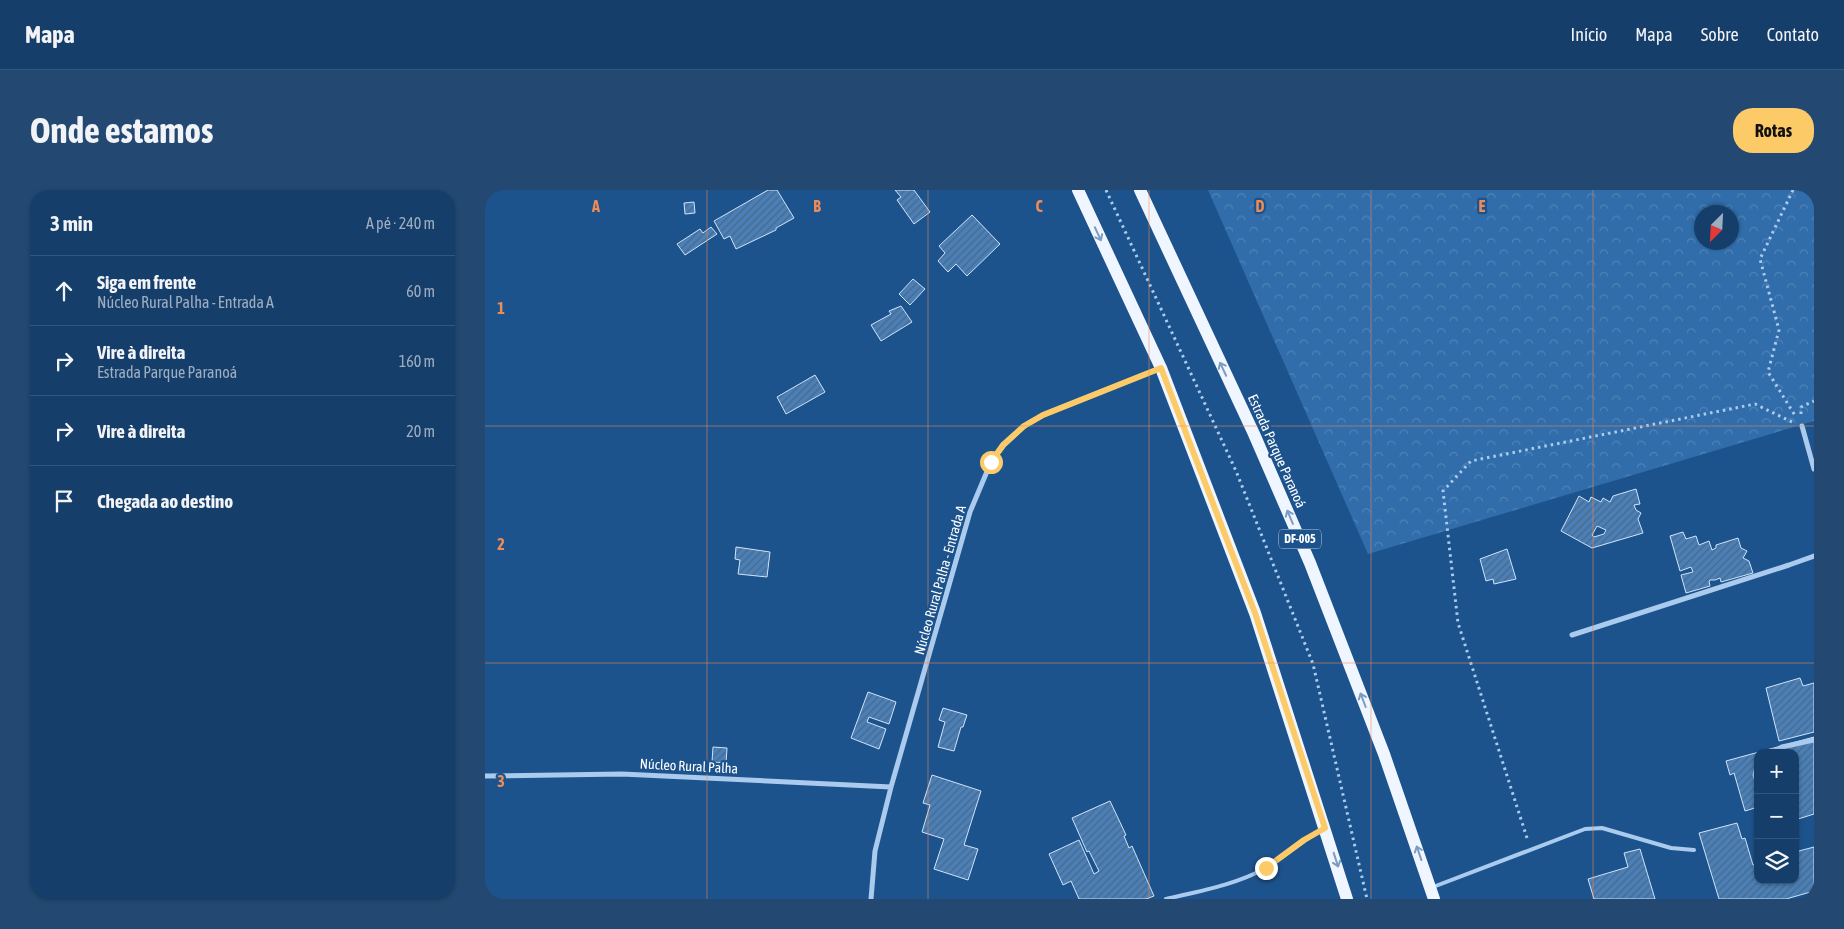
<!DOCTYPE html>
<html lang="pt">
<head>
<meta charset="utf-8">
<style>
  :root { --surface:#163e6a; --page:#234972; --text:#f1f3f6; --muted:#9eaec1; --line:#35577e; --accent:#fccb68 }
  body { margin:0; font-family:"Asap Condensed",sans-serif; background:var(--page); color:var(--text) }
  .controls { position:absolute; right:15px; bottom:15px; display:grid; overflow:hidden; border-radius:10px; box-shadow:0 1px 4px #0004 }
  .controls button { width:45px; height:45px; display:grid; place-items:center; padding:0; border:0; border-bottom:1px solid var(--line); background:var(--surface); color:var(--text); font:25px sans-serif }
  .compass { position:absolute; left:1209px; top:15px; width:45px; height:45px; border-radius:50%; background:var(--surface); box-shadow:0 1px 4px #0004; rotate:204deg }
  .stop { position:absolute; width:15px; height:15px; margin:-11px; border:4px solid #fccb68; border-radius:50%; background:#fff }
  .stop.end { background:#fccb68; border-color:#fff; box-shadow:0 1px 5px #0008 }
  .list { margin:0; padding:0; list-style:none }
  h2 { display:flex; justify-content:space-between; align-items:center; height:65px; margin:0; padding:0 20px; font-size:21px }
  h2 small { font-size:16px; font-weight:400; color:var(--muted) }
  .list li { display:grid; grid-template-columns:32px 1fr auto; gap:15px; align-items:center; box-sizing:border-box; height:70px; padding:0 20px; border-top:1px solid var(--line) }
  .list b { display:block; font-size:19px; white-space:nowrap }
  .list p { margin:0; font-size:16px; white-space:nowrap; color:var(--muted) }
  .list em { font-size:16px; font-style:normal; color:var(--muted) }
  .icon { flex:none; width:28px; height:28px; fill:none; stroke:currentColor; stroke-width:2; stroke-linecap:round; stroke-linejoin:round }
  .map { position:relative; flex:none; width:1329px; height:709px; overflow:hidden; border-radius:20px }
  header { display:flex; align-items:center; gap:30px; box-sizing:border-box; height:70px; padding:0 25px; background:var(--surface); border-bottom:1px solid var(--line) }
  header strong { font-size:24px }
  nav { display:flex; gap:28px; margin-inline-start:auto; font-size:18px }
  .intro { display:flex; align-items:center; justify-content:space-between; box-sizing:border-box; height:120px; padding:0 30px }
  h1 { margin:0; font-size:35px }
  .button { padding:12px 22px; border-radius:20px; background:var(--accent); color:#111; font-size:18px; font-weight:700 }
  main { display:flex; gap:30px; padding:0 30px }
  aside { flex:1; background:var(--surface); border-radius:20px; box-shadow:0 1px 4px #0004 }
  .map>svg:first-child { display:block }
</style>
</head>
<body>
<header>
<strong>Mapa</strong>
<nav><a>Início</a><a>Mapa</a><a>Sobre</a><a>Contato</a></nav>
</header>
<div class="intro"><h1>Onde estamos</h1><a class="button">Rotas</a></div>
<main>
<aside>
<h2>3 min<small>A pé · 240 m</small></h2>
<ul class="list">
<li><svg class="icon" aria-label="ahead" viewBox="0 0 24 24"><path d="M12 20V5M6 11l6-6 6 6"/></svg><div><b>Siga em frente</b><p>Núcleo Rural Palha - Entrada A</p></div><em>60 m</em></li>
<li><svg class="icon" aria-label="right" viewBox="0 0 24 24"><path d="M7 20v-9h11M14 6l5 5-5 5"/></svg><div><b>Vire à direita</b><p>Estrada Parque Paranoá</p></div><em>160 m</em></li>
<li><svg class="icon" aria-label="right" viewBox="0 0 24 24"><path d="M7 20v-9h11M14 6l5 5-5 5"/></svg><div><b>Vire à direita</b></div><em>20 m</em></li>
<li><svg class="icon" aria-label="arrive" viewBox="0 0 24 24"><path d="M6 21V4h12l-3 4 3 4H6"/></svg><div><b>Chegada ao destino</b></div></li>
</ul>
</aside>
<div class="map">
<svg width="1329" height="709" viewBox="0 0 1329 709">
  <defs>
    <pattern id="forest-crowns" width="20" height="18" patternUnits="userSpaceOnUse" patternTransform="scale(1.25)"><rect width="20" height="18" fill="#306daa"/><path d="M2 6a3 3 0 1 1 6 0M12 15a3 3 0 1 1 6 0" fill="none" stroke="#4f83b7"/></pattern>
    <pattern id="building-hatch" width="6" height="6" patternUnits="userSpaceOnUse" patternTransform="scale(1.25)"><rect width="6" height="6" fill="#4a7fb7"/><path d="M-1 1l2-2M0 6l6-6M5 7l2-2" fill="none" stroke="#4b6887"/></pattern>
  </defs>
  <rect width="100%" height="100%" fill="#1d538d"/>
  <path fill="url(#forest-crowns)" fill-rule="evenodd" d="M723,0H1329V231L883,364ZM1216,22H1246V52H1216Z"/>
  <path fill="url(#building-hatch)" stroke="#cfe4f9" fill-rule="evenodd" d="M283,0H292L309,28L291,38V40L251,59L245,46L239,49L229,31Z
    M410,0H429L445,22L429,34L412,10L416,7Z
    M209,12L210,23L200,24L199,13Z
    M487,25L515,54L482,86L471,74L463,82L453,71L460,63L454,56Z
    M226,37L232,44L200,65L192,54L215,39L218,43Z
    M428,89L440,99L425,115L414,104Z
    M416,116L427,132L396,151L386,135L406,124L404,121Z
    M330,185L340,202L301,224L292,207Z
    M1151,299L1155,314L1149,315L1151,320L1156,323L1153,329L1158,343L1107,358L1076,341L1094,306L1104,312L1106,307L1116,312L1118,308L1125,312L1128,306ZM1112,336L1121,340L1119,344L1109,347L1107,345Z
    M1198,342L1201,349L1211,346L1214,355L1224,351L1227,360L1231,358V355L1253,348L1256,358L1262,361L1258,368L1264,371L1268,383L1236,392L1235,388L1230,390H1225L1224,391L1225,396L1201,403L1196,385L1208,382L1206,377L1195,381L1185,346Z
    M251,357L285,362L282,387L253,384L255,370L250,369Z
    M1022,359L1031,389L1009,394L1008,389L1001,391L995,369Z
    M1315,488L1318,496L1329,493V542L1294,551L1281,498Z
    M383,502L411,512L404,534L384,527L382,532L401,539L394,559L366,548Z
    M458,518L482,525L478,537H476L469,561L453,557L460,532L454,530Z
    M1329,547V624L1310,630V563H1273V617L1260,621L1249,583L1245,585L1241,571Z
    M228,557L242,558L241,573L227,572Z
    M447,585L496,601L479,655L493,659L483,690L449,679L459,649L437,642L445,615L438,613Z
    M625,611L641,645L639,646L644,658L647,656L669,706L661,709H594L586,691L578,695L564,664L594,650L609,684L614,681L604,661L602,662L587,628Z
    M1252,633L1257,649L1260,648L1268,675L1273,674V690H1310V662L1329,657V701L1301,709H1234L1214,643Z
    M1155,659L1170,709H1109L1103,689L1143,677L1139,663Z"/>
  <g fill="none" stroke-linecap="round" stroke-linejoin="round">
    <path stroke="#aacbed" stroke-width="3" stroke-dasharray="2.5 4" stroke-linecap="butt" d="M621,0L751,281L828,474L882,709
      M1308,0L1275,69L1294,140L1283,182L1311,227
      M1316,224V217L1329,211
      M1042,648L973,433L958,301L986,271L1270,214L1307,232"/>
    <path stroke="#aacbed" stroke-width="4" d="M948,697L1100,639L1117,638L1186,658L1209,660
      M681,709C715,701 750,695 781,678C800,666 818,650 838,639"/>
    <path stroke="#aacbed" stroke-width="5" d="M1317,236L1329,279
      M1087,445L1304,375L1329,366
      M1286,563L1297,557L1329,550
      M1273,574L1270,585L1273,594
      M0,586L137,584L406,597
      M386,709L390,661L406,597L485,322L506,272L519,255L539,236L558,225L676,178"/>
    <path stroke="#f0f6ff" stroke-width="12" d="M593,0L676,178L770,423L862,709
      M655,0L769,244L825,373L899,564L949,709"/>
  </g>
  <defs><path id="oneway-shaft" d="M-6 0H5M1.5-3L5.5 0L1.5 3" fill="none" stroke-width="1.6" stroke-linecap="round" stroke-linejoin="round" transform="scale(1.25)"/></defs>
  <g stroke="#7c9cc0">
    <use href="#oneway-shaft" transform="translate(613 44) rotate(65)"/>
    <use href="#oneway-shaft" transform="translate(738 179) rotate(-115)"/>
    <use href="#oneway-shaft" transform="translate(805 327) rotate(-113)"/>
    <use href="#oneway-shaft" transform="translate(878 510) rotate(-111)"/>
    <use href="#oneway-shaft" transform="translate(934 663) rotate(-109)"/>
    <use href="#oneway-shaft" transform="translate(851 670) rotate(72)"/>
  </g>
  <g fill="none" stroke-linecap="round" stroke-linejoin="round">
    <path stroke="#fccb68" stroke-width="6" d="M506,272L518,255L539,236L558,225L676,178L770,423L840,638L819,650L781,678"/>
  </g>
  <path fill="none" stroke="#ef8b55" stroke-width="1" stroke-opacity="0.55" d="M222,0V709M443,0V709M664,0V709M886,0V709M1108,0V709M0,236H1329M0,473H1329"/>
  <g text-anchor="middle" stroke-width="4.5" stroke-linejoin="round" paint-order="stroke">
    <rect fill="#1d538d" stroke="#bbcbdd" stroke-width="1" x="794" y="339.5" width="42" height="19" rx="4"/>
    <g font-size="12" font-weight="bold" fill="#fff">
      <text x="815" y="353">DF-005</text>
    </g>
    <g font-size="14" fill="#fff" stroke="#1d538d">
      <text transform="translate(792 261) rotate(66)" y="5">Estrada Parque Paranoá</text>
      <text transform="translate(455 390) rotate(-74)" y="5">Núcleo Rural Palha - Entrada A</text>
      <text transform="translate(204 576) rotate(3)" y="5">Núcleo Rural Palha</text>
    </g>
  </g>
  <g font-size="16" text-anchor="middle" font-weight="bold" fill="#ef8b55" stroke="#1d538d" stroke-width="4.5" stroke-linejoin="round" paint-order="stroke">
    <text x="111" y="22">A</text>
    <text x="332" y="22">B</text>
    <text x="554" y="22">C</text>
    <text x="775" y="22">D</text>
    <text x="997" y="22">E</text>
    <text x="16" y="124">1</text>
    <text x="16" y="360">2</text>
    <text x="16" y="597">3</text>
  </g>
</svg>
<div class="controls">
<button>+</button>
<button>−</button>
<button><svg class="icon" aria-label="layers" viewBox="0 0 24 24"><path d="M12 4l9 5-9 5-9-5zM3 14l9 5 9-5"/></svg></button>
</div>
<svg class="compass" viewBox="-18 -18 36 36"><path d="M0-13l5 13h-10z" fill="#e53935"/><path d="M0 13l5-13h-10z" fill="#9eaec1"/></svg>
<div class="stop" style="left:506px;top:272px"></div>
<div class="stop end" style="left:781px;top:678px"></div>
</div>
</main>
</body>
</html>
